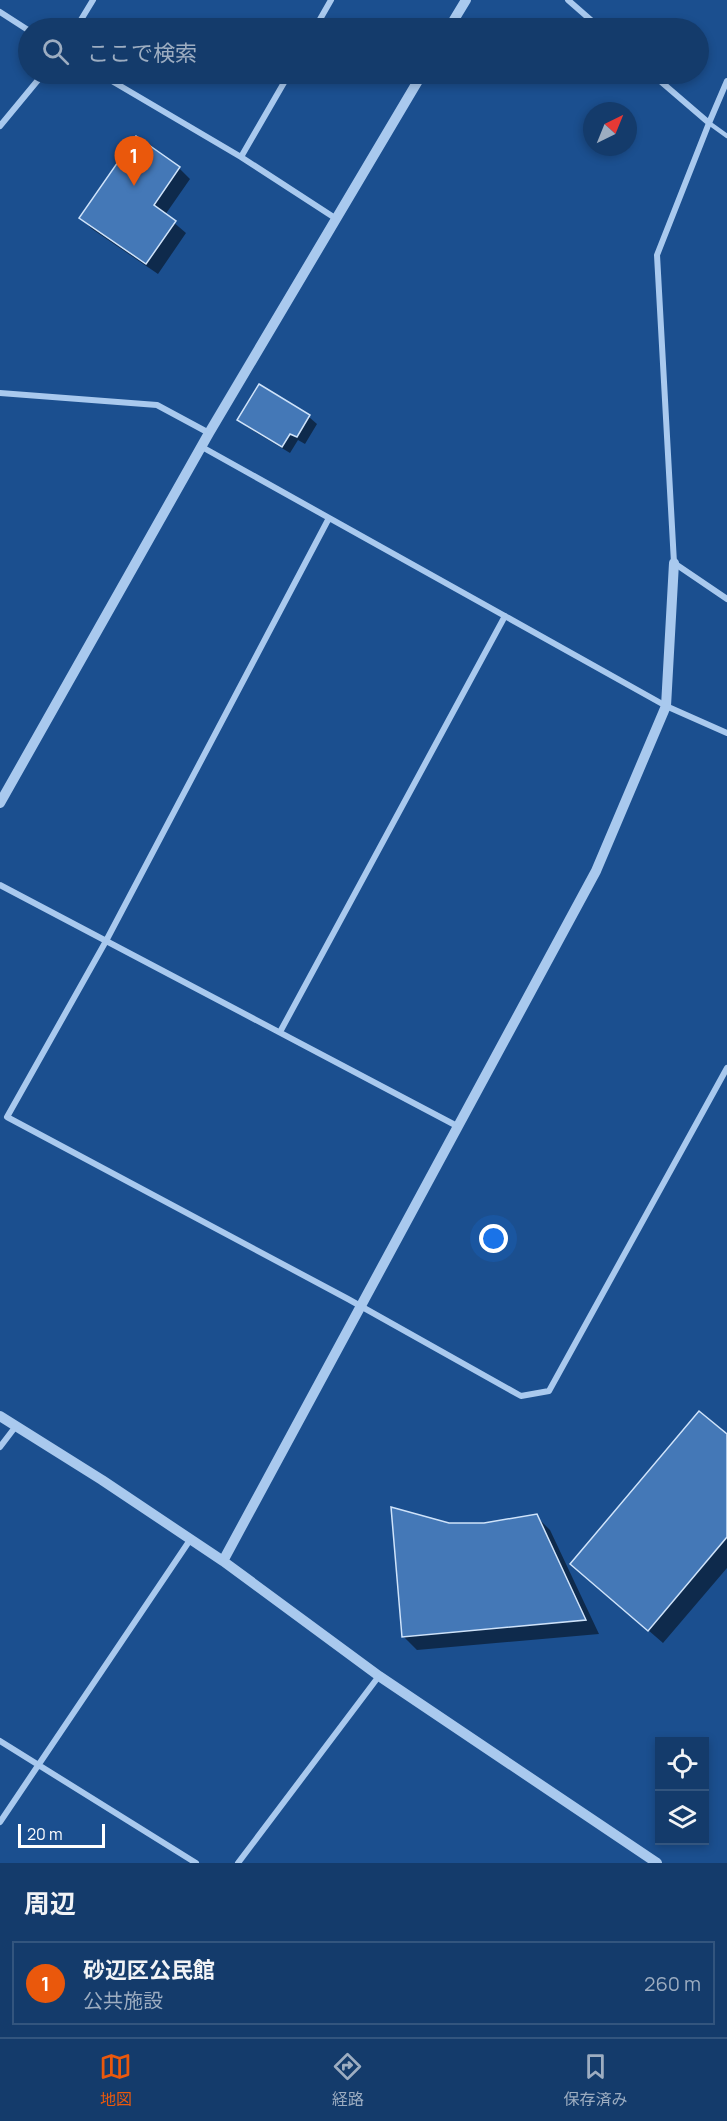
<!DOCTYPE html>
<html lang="ja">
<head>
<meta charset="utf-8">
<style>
  :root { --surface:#143b6b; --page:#214673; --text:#f1f3f6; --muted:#9dadc1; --line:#33557e; --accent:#ea580c }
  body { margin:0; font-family:Manrope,"Noto Sans JP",sans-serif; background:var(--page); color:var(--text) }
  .controls { position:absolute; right:18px; bottom:18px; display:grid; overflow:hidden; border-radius:0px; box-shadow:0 3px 9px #0003 }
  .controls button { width:54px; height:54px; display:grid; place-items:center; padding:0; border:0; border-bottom:2px solid var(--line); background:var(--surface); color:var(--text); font:30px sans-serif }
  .compass { position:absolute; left:583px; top:102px; width:54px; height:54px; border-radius:50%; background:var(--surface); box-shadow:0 3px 9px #0003; rotate:43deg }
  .scale { position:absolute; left:18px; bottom:15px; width:87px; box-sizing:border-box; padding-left:6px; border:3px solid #fff; border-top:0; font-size:16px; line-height:21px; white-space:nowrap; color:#fff; -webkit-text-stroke:4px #1b4f8f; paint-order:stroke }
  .you { position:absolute; left:494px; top:1239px; width:21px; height:21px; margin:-15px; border:4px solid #fff; border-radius:50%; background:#1a73e8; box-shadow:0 0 0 9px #1a73e833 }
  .badge { display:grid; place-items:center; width:39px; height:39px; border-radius:50%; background:var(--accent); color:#fff; font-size:20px; font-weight:700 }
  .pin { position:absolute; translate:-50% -50px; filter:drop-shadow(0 2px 3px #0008) }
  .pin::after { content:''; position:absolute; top:32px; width:21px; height:18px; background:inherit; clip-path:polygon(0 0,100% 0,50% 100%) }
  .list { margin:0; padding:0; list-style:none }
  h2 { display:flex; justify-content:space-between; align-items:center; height:78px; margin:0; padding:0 24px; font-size:26px }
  h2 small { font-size:20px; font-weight:400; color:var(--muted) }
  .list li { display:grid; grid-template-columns:39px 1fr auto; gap:18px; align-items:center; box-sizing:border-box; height:84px; margin:0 12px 12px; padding:0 12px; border:2px solid var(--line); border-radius:0px }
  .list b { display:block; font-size:22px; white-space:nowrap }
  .list p { margin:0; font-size:20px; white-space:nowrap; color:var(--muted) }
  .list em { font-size:20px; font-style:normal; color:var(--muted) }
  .icon { flex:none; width:33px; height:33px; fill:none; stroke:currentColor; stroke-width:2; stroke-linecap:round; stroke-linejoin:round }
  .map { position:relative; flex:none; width:727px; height:1863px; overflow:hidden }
  .search { position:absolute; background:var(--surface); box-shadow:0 3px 9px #0003; left:18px; right:18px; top:18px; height:66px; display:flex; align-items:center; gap:15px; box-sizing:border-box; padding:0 21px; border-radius:33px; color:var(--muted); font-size:22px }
  .sheet { height:174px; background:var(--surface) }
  nav { display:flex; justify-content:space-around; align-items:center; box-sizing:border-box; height:84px; border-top:2px solid var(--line); background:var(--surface); font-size:16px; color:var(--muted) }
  nav a { display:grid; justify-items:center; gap:3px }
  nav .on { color:var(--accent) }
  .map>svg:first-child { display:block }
</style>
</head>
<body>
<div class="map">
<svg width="727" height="1863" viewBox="0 0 727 1863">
  <rect width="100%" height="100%" fill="#1b4f8f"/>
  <path fill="#0007" d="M179,168L190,179L165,215L186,233L158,274L92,229L81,218Z
    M309,417L317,424L305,444L298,440L290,453L247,427L239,419Z
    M727,1436V1568L663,1643L572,1564Z
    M536,1516L550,1530L599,1634L417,1650L403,1636L449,1525L484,1524Z"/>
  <path fill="#4478b7" stroke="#cfe3fa" stroke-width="1.5" d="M136,136L180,167L154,205L176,221L146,264L79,218Z
    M259,384L310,415L297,437L290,434L282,447L237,420Z
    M699,1411L727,1434V1537L648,1631L570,1564Z
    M391,1507L449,1523H484L537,1514L586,1620L402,1637Z"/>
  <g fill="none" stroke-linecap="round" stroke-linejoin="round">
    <path stroke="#a9c9ee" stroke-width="4.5" d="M709,123L727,136"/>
    <path stroke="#a9c9ee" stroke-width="6" d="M568,0L600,28
      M0,12L28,30
      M76,28L93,0
      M315,28L331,0
      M100,74L241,157L335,218
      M652,74L709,123
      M727,81L709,123L657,255L674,563L727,599
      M0,126L43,74
      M241,157L289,74
      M0,393L157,405L209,433
      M202,447L666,706L727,733
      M329,518L106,941L7,1117L348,1299L521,1396L549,1391L727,1068
      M0,885L457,1126
      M280,1032L505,616
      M0,1447L16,1426
      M0,1741L196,1863
      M0,1822L190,1540
      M238,1863L379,1676"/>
    <path stroke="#a9c9ee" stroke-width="10" d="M449,28L466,0
      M0,803L209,433L422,74
      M0,1416L102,1480L223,1561L379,1676L657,1863
      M223,1561L596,871L666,706L674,563"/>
  </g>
</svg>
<div class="controls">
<button><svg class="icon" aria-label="locate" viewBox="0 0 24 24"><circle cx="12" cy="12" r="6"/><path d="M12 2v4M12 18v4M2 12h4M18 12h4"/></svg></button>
<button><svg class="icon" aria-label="layers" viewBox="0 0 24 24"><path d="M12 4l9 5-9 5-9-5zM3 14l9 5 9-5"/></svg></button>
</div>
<svg class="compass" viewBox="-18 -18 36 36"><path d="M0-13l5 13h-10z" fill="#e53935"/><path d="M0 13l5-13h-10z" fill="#9dadc1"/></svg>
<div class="scale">20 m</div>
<div class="you"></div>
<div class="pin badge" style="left:134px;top:186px">1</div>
<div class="search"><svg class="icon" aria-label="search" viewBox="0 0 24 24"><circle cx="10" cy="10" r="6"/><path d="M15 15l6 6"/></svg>ここで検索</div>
</div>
<section class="sheet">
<h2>周辺<small></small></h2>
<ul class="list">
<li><span class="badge">1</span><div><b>砂辺区公民館</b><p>公共施設</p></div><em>260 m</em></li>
</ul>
</section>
<nav>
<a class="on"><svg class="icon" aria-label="map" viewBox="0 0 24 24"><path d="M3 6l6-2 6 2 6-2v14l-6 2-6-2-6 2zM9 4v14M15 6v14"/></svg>地図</a>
<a><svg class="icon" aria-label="directions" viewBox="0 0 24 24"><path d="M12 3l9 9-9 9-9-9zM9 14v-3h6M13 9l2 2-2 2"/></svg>経路</a>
<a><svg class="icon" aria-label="saved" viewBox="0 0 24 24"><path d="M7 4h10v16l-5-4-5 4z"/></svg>保存済み</a>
</nav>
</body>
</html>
